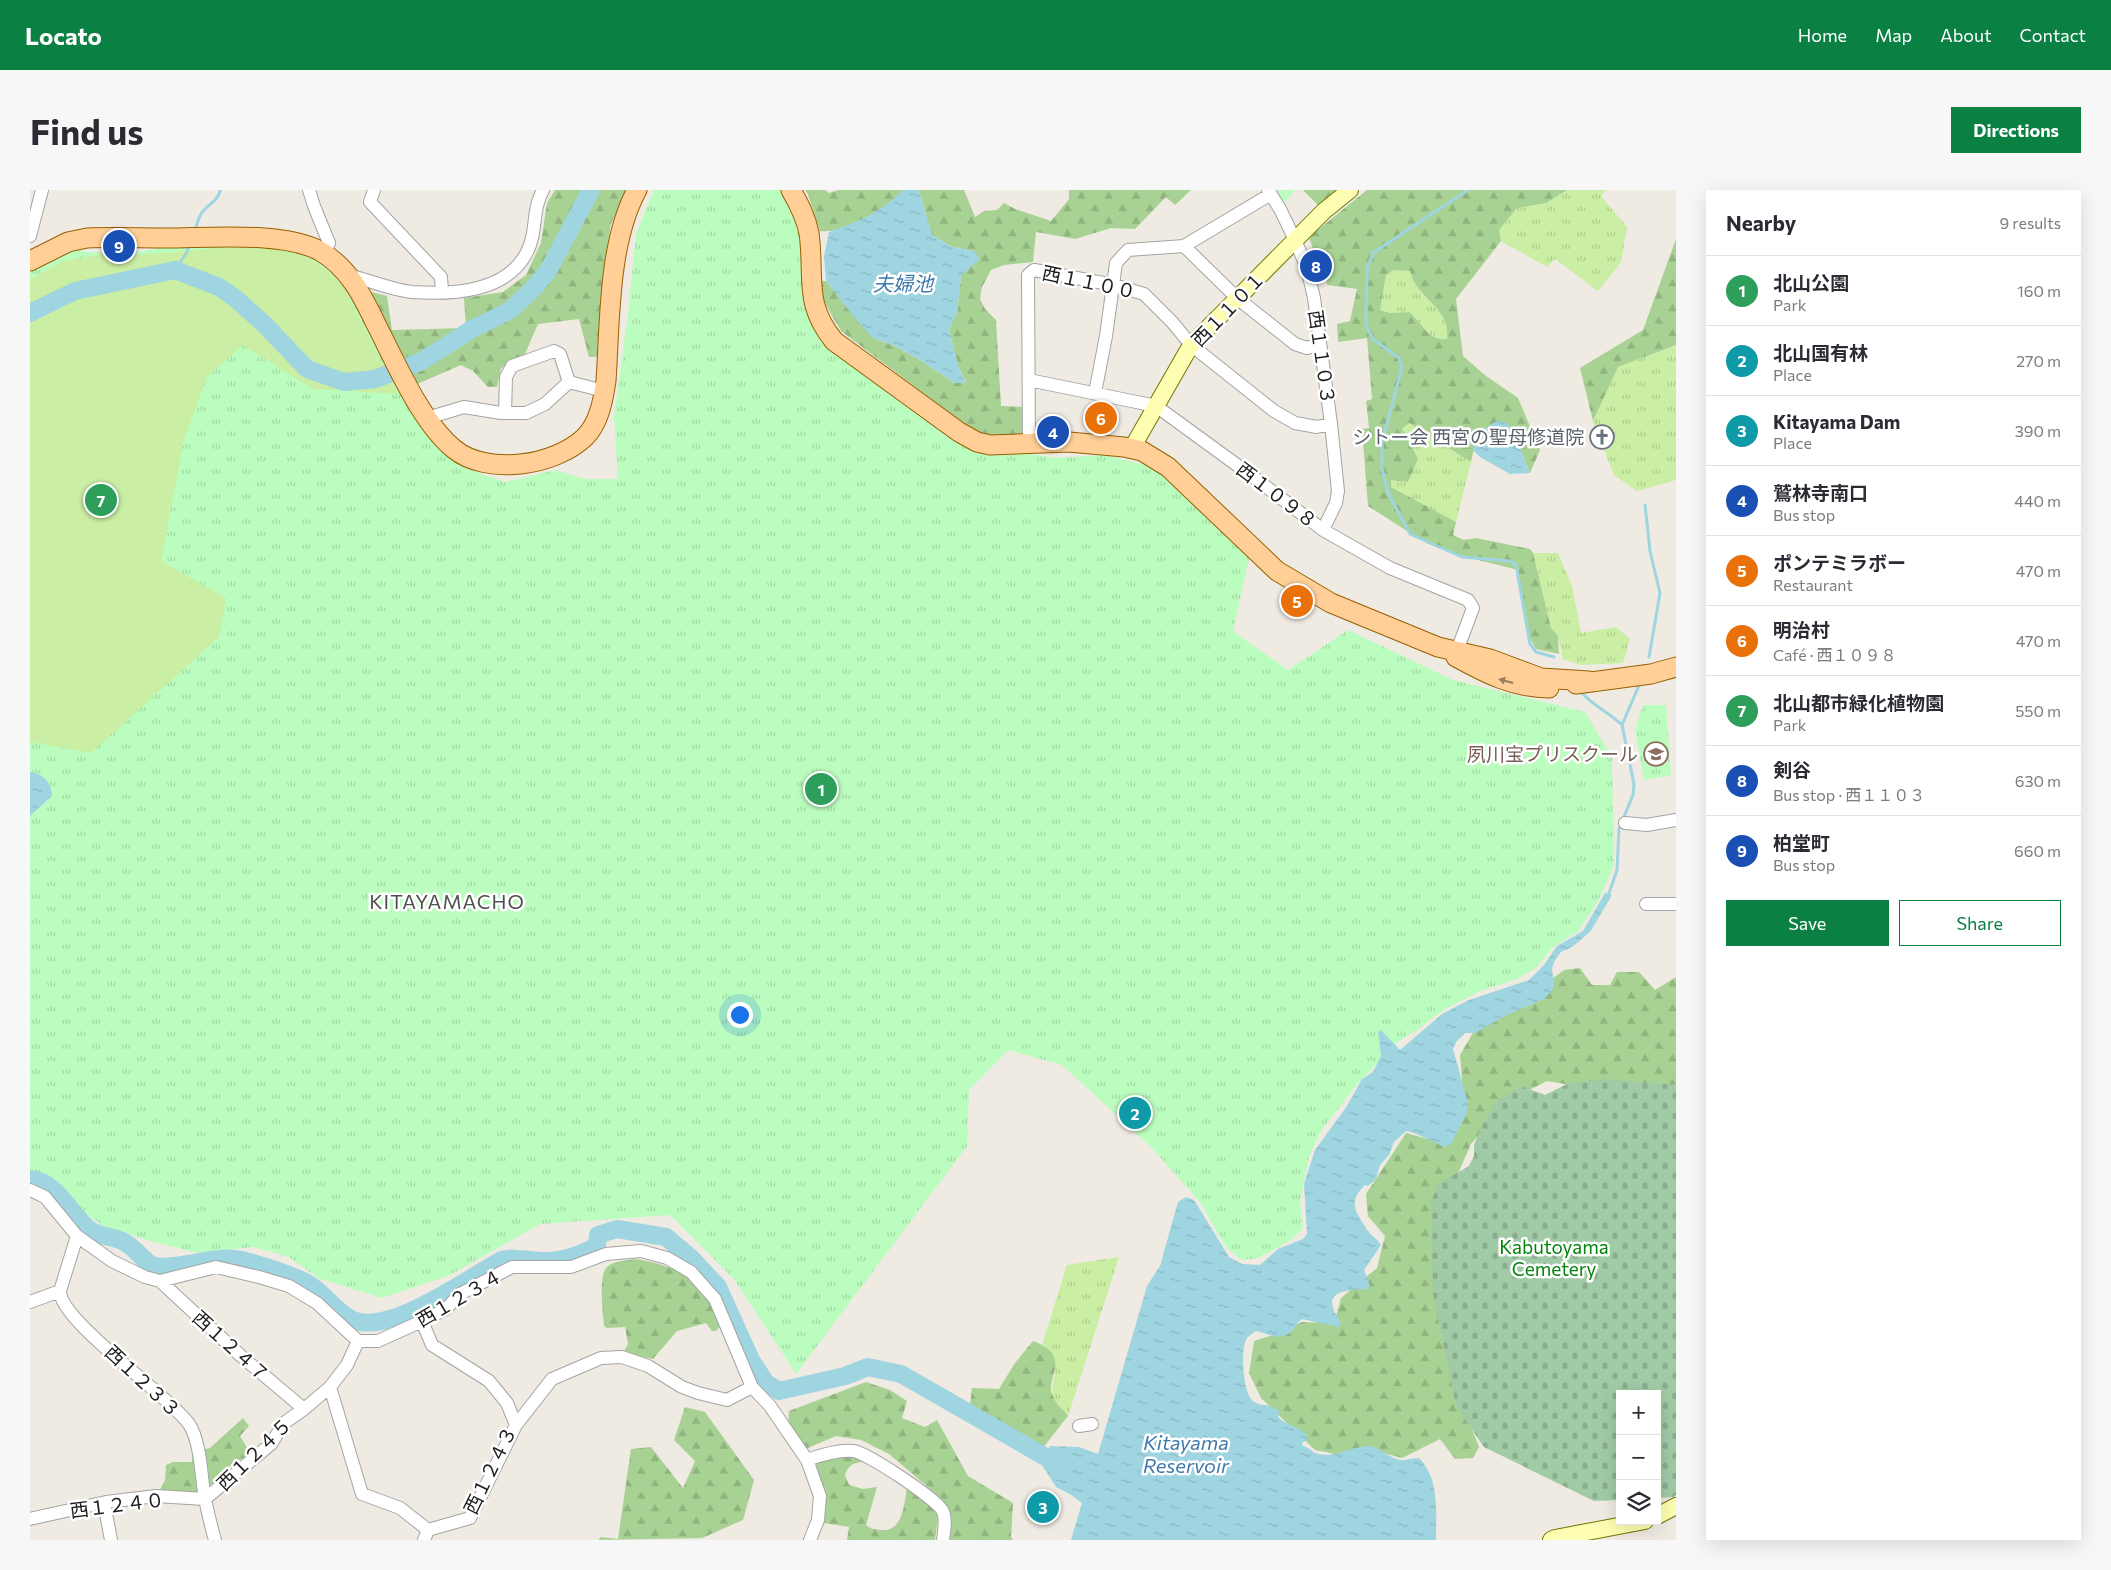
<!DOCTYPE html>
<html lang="en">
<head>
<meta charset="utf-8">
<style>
  :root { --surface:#fff; --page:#f7f7f7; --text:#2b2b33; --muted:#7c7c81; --line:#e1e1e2; --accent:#0b8043 }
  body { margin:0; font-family:Commissioner,"Noto Sans JP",sans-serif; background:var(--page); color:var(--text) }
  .controls { position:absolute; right:15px; bottom:15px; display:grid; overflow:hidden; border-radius:0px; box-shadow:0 5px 20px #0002 }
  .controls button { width:45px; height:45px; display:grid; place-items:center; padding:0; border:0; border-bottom:1px solid var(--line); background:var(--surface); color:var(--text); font:25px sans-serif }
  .you { position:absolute; left:709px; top:824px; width:18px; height:18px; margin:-12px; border:4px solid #fff; border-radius:50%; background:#1a73e8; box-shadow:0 0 0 8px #1a73e833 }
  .badge { display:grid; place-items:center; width:32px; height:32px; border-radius:50%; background:var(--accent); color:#fff; font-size:16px; font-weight:700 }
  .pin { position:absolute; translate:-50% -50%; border:2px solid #fff; box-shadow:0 1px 5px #0006 }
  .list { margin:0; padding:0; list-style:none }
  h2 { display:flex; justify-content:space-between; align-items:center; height:65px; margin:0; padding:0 20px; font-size:21px }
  h2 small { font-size:16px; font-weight:400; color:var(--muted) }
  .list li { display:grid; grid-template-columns:32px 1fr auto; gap:15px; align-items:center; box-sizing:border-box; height:70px; padding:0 20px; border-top:1px solid var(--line) }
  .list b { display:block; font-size:19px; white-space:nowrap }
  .list p { margin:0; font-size:16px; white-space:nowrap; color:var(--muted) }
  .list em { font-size:16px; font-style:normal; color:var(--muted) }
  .actions { display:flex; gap:10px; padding:15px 20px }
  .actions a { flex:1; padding:11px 0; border:1px solid var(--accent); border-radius:0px; text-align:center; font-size:18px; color:var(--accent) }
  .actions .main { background:var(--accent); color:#fff }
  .icon { flex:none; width:28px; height:28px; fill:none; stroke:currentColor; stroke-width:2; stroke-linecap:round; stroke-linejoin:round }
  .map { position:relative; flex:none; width:1646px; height:1350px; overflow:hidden; border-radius:0px }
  header { display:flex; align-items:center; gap:30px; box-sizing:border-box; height:70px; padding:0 25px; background:var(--accent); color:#fff }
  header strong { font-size:24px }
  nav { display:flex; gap:28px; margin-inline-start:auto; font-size:18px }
  .intro { display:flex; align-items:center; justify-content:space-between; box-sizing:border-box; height:120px; padding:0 30px }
  h1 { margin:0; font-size:35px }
  .button { padding:12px 22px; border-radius:0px; background:var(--accent); color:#fff; font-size:18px; font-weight:700 }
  main { display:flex; gap:30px; padding:0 30px }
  aside { flex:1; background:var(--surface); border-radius:0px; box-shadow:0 5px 20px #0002 }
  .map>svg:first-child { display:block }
</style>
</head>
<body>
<header>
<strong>Locato</strong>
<nav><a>Home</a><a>Map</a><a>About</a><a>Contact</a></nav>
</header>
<div class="intro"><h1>Find us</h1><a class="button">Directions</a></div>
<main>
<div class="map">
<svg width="1646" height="1350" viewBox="0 0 1646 1350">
  <defs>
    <pattern id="grass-tufts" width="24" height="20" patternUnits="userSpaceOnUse" patternTransform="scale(1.25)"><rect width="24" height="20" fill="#caeea3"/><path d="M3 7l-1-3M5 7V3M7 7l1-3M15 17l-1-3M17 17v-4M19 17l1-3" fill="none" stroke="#adcc8c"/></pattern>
    <pattern id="forest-firs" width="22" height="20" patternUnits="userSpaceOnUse" patternTransform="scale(1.25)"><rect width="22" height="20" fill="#a8d293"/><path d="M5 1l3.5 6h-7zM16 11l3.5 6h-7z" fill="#90b47e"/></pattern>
    <pattern id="cemetery-stones" width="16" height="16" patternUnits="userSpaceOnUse" patternTransform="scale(1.25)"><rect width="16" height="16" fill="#a1caa6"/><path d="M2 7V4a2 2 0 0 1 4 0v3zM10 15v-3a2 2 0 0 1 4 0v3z" fill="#8aad8e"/></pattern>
    <pattern id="park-tufts" width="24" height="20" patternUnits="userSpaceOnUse" patternTransform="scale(1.25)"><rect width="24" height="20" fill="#bbfdbe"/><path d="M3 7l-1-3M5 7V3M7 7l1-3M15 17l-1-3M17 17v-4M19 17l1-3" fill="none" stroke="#a0d8a3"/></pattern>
    <pattern id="water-ripples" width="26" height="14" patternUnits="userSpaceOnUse" patternTransform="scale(1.25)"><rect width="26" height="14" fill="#9fd4e1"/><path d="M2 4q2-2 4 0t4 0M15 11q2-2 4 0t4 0" fill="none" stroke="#88b6c1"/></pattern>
  </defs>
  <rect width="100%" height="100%" fill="#efeae2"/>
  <path fill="url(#grass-tufts)" d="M1537,0H1576L1571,6L1598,38L1596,43L1591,72L1568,101L1525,69L1517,77L1471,51L1469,40L1487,18L1516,13Z
    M1363,80L1380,81C1382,85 1383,91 1386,95C1399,114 1420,123 1417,149C1398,150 1392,132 1379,122L1360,123L1350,120L1356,85Z
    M1646,155V290L1607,301L1584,285L1563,231L1588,177Z
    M1379,233L1441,272L1426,332L1361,297V290L1378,292L1372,238Z
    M1503,363H1528L1542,396L1551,443L1586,437L1600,449L1593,473L1550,475L1533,469L1528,446L1521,438Z
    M1089,1067L1038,1226L1022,1207V1200L1025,1182L1017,1158L1012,1155L1037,1075Z"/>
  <path fill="url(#forest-firs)" fill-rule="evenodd" d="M525,0H596L581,34L576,64L568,167H559L549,129L508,134L494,166L471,178L467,197H458L443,181L431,175L385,195L333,100L357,106L362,140L436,138L434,108L473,102L496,85L511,53L517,13Z
    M775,0H795L799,3L808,0H874C867,6 861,14 853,19C837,30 810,43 790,41L778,4Z
    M887,0H934L945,27L954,21L967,20L974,13L985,19L1021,31L1039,9V0H1161L1145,15L1136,7L1105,39L1081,38L1045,49L1006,42L1003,72L974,75L961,80L952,97L950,109L955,119L966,130L971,216L993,217L995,245L968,246L950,243L933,233L811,141L793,110L791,91H796L843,148L865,156L890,170L925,193L936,192L928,176L919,139L927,122L931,86L944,61L922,57L902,45L889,0Z
    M1273,0H1306L1288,15Z
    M1337,0H1537L1516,13L1487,18L1469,40L1471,51L1426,109L1433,166L1456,186L1488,208L1510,260L1500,283L1483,241L1451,249L1445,253L1441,272L1379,233L1372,239L1388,269L1378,292L1361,290V297L1426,332L1423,345L1434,350L1446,348L1500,359L1503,363L1521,438L1528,446L1529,464L1506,459L1500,449L1488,380L1421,363L1396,353L1338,316L1332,239L1339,238L1336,211L1342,209L1337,148L1308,152L1307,134L1320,131L1327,99L1297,95L1294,65L1284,62L1279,47ZM1363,80L1380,81C1382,86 1383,91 1386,95C1399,114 1420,123 1417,149C1398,151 1392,132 1379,122L1360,123L1350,120L1356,85Z
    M1646,49V155L1588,177L1563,231L1550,178L1613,140Z
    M1550,778L1562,795H1580L1587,782H1609L1625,800L1646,787V913L1517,891L1478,911L1441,954L1411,1022L1429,1206L1449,1257L1443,1268L1425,1269L1410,1249L1372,1268L1342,1260L1316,1266L1285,1260L1231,1208L1219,1183L1224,1151L1246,1144L1272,1132L1304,1133L1311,1108L1347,1078L1355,1046L1338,1026L1336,1004L1376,943L1413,953L1435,925L1430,865L1450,831L1484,817L1534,780Z
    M604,1069C625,1071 654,1080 669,1097C678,1108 684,1123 690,1136L686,1141H682L676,1133L647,1141L623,1169L593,1163L598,1154L595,1137L577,1138L574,1136C573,1124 568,1085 577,1077C583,1071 595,1071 604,1069Z
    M1003,1151C1045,1167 1013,1188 1023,1207C1026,1214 1034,1220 1038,1226L1008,1264L939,1224L942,1198L969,1199L985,1173Z
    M836,1192L860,1200L877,1211L872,1228L895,1237L907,1230L938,1286L983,1313L981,1347L983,1350H915L913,1310L859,1264L831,1250L806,1246L773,1260L758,1235L759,1221Z
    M655,1217L675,1222L724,1290L713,1330L672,1348L569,1350L570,1347L588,1349L601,1259L621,1257L653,1298L665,1271L644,1250Z
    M213,1228L219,1236L210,1246L221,1264L203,1273L183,1293L164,1303L140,1304L130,1300L135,1290L136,1275L143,1272H162V1262L180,1258Z
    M820,1265L838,1271C826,1273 820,1272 815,1285L819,1295L833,1299L847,1297L836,1335C841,1339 844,1339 851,1340C873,1342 874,1315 877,1297L909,1321L905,1350H817L819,1337L794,1333L796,1309L785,1271Z"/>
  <path fill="url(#cemetery-stones)" d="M1575,889L1646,895V1305L1644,1307L1627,1308V1204H1590V1310L1564,1311L1454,1257L1426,1216L1403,1104L1401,1012L1408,994L1439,976L1444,966V955L1454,931L1467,911L1491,896L1515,905L1537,894Z"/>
  <path fill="url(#park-tufts)" d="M624,0H752L768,33L778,119L950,261L1000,264L1027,268L1074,265L1116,275L1141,290L1219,368L1203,441L1258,480L1318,440L1423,490L1555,522L1582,567L1584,675L1567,713L1548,741L1522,758L1507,777L1487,789L1450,801L1412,821L1387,840L1369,851L1328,893L1291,941L1279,967L1270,1010L1273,1038L1262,1049L1229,1068L1211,1070L1196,1057L1170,1012L1120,956L1032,875L978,860L939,900L937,956L766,1184L704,1089L640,1025L510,1034L420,1085L352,1108L288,1088L259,1067L223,1057L168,1063L120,1051L72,1035L4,985H0V81L12,73L46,58L55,62L104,63L146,55L247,58L267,60L290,71L306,83L415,265L448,283L475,292L526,280L554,289H588L584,227L598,124L606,44Z
    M1244,0H1265L1253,14Z
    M1613,515H1636L1641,585L1614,590L1605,540Z"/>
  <path fill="#caeea3" d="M233,57L275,65L310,90L368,204L283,199L213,155L177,187L154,249L131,371L196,408L189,447L61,563L0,552V89L33,71L77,63L108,65L189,58Z"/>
  <path fill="url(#water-ripples)" d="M873,0H889L902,45L922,57L944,61L950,69L931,86L927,122L919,139L928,176L936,193H925L890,170L865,156L843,148L828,132L796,91L794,66L799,42C829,32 851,22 873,0Z
    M1467,231L1476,232L1483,241L1500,283L1480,284L1450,267L1443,260L1445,253L1451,249V241Z
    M0,582C14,584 21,592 22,606L0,626Z
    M1575,703L1582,705L1560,742L1542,757L1531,762L1524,772L1522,779L1524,796L1521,802L1514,809L1475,826L1445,843H1435L1426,852L1423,859L1438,913L1437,923L1421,954L1414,957C1406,953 1383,941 1376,941L1364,952L1359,965L1350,975L1346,989L1338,996L1335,995C1316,1014 1327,1022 1337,1040C1341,1046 1348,1049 1351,1055L1334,1080L1340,1096L1337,1099C1312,1100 1289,1102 1311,1132L1309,1137L1272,1129C1267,1133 1265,1138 1261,1142C1252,1151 1237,1144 1226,1141C1224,1143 1219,1145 1217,1148C1210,1158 1213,1199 1221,1209C1229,1218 1239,1212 1249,1221L1248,1227C1257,1236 1268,1235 1278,1246L1277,1250L1272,1253L1273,1256C1279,1257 1282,1263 1289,1264C1305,1268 1322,1256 1338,1256C1350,1257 1358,1268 1370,1270C1375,1271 1383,1268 1389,1268C1410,1289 1406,1322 1406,1350H1041L1052,1313L1040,1304L1026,1297L1010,1272L1020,1256L1049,1257L1068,1264L1117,1096L1130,1076L1148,1012L1156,1007L1164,1010L1199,1067L1212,1074L1230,1075L1248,1059L1273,1049L1277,1044L1274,994L1285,960L1317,916L1332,889L1343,882L1351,866L1348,842L1351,840L1370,860L1412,824L1439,810L1499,790L1514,775L1527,756L1553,741Z"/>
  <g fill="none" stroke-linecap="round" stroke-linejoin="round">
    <path stroke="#9fd4e1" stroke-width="3" d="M1438,0L1343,63L1337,79L1336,136L1343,149L1369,168L1372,178L1352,252V278L1358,303L1380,344L1432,367L1480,371L1486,375L1500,454L1506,462L1524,467
      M165,40C167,35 168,29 171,24C176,15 190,10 190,0
      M145,80L157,62L159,54
      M1615,315L1620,361L1630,403L1619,467
      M1553,504C1565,517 1580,523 1592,535
      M1578,706L1587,680L1589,639L1603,605L1604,594L1592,535L1610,493"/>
    <path stroke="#9fd4e1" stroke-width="18" d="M0,123L45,101L145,80L189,97L205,108L234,134L277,179L314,192L345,189L392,171L442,139L479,121L501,101L518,81L561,0
      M0,989C27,991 40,1024 59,1039C69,1048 83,1045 94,1052C104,1057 111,1068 120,1074C135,1084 184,1065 205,1069C221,1071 264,1086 277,1093C293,1102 305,1121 321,1129C358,1148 439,1087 472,1070C482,1066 506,1072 517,1071C535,1071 552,1064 567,1056L568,1045L587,1039L636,1047L661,1068L688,1097L721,1170L736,1193L749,1201L815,1186L838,1177L871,1184L1033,1277"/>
    <g stroke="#a4a4a4" stroke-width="14">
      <path id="street" d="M279,0L284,16L299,53L295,64
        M344,0L340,12L411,87L412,101
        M1238,0L1250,19L1265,50L1277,78L1284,108L1301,234L1308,301L1306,313L1293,340
        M1241,4L1154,56L1207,108L1265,154L1277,158L1290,154
        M0,46L12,0
        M319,85C338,90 362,100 382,102C424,105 483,102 500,55C507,35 502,21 513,0
        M999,190L1126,216L1222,286L1293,340L1360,378L1438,410L1443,418L1425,466
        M1065,203L1076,146L1086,73L1098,60L1154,56
        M475,223L476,187L482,176L524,161L530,164L539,192
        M397,228L434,217L471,223H496L515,214L539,192L574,201
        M999,254L998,85L1004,80L1084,95L1114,104L1143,133L1161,155L1244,221L1265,233L1287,237L1301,234
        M1595,633L1617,635L1646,630
        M1616,714H1646
        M0,1000L15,1007L47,1046L82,1071L115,1087L130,1091L186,1077L229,1087L259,1096L287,1113L328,1151H348L392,1131L416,1119L430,1104L482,1077H541L576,1064L611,1061L637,1068L661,1082L685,1109L722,1197L740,1216L777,1270L790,1306L788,1330L780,1350
        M47,1046L30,1101C30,1131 136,1203 159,1234C171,1252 171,1287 175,1309C178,1323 181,1336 185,1350
        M130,1091L211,1166L274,1219
        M0,1112L30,1101
        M392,1131L402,1155L459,1191L477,1213L486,1235L440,1328L398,1340L394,1350
        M300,1197L332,1304L370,1318L398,1340
        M486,1235L522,1189L571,1168L592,1167L618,1176L652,1197L668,1203L697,1210L722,1197
        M1049,1236L1062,1234
        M777,1270C791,1265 809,1260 823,1261C836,1262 905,1308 912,1320C917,1328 914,1341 913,1350
        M74,1313L81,1350
        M0,1329L76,1312L126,1306L175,1309L241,1254L254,1233L274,1219L300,1197L317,1175L328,1151"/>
    </g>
    <g stroke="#6f7800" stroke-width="18">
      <path id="secondary" d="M1102,258L1161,155L1294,21L1320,0
        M1627,1326L1646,1316
        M1521,1350L1525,1348L1615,1331"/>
    </g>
    <g stroke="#966000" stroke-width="21">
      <path id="primary" d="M761,0C769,14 776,27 779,43C785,87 773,113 804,151L929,242L947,252L960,255L1039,252L1094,257L1112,261L1138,277L1247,381L1301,413L1408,457L1460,469L1511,488L1559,491
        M0,71L38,52L57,48C83,47 110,48 136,48C178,48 253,41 290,61C319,78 332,105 346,134C366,173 391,232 424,259C457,286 525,276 555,247C569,233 573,211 576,191C580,132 578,53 607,0
        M1426,467C1455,483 1484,498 1519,498
        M1546,494L1621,484L1646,477"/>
    </g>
    <use href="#street" stroke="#fff" stroke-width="12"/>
    <use href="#secondary" stroke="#fdfeb1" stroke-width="16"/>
    <use href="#primary" stroke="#ffcf97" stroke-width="19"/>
  </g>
  <defs><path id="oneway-solid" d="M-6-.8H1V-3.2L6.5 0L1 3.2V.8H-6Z" transform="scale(1.25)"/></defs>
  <use fill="#997f60" href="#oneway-solid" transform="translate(1476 491) rotate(-165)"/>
  <defs>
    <g id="church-ring" transform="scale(1.25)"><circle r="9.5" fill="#fff" stroke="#6b7280" stroke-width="1.5"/><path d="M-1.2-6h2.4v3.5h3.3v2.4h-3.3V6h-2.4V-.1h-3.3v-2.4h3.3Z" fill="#6b7280"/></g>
    <g id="school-ring" transform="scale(1.25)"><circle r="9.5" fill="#fff" stroke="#8d6e63" stroke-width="1.5"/><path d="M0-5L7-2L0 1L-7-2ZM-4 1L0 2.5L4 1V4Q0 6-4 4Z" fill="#8d6e63"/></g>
  </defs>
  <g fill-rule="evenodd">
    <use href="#church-ring" x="1572" y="247"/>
    <use href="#school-ring" x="1626" y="564"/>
  </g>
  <g text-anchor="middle" stroke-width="5" stroke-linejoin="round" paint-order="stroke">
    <g font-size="19" fill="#1d1d1d" stroke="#fff">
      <text transform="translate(1059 92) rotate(12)" y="7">西１１００</text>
      <text transform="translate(1198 119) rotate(-46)" y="7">西１１０１</text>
      <text transform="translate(1292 167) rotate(82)" y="7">西１１０３</text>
      <text transform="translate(1247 305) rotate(37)" y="7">西１０９８</text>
      <text transform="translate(429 1108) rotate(-30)" y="7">西１２３４</text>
      <text transform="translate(201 1156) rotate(42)" y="7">西１２４７</text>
      <text transform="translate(113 1191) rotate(43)" y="7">西１２３３</text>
      <text transform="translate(224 1264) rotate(-44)" y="7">西１２４５</text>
      <text transform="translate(460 1280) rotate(-64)" y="7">西１２４３</text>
      <text transform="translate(87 1315) rotate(-7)" y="7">西１２４０</text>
    </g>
    <g font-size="19" fill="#5b616d" stroke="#fff" text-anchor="end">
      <text x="1554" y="254">シトー会 西宮の聖母修道院</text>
    </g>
    <g font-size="19" fill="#785e54" stroke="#fff" text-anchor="end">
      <text x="1608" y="571">夙川宝プリスクール</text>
    </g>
    <g font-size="19" fill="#03830a" stroke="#fff">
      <text x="1524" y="1064">Kabutoyama<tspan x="1524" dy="22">Cemetery</tspan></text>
    </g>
    <g font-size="20" font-style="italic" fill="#4079ac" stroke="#fff">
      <text x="873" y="101">夫婦池</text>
      <text x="1156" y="1260">Kitayama<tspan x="1156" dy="23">Reservoir</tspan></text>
    </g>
    <g font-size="20" letter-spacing="1" fill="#505050" stroke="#fff">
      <text x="417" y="719">KITAYAMACHO</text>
    </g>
  </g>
</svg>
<div class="controls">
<button>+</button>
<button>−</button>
<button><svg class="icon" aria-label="layers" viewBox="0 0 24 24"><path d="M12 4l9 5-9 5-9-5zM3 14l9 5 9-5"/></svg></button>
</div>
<div class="you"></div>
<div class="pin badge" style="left:791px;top:599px;background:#2e9e5b">1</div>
<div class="pin badge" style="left:1105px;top:923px;background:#0f9aa8">2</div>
<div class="pin badge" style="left:1013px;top:1317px;background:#0f9aa8">3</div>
<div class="pin badge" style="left:1023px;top:242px;background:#1a4fb4">4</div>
<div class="pin badge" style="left:1267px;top:411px;background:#e8710a">5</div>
<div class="pin badge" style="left:1071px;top:228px;background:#e8710a">6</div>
<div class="pin badge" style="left:71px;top:310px;background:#2e9e5b">7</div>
<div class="pin badge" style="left:1286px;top:76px;background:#1a4fb4">8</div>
<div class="pin badge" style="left:89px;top:56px;background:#1a4fb4">9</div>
</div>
<aside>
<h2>Nearby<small>9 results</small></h2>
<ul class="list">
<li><span class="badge" style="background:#2e9e5b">1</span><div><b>北山公園</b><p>Park</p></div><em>160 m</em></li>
<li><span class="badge" style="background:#0f9aa8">2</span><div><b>北山国有林</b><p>Place</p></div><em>270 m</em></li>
<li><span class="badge" style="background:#0f9aa8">3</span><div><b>Kitayama Dam</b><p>Place</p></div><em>390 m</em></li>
<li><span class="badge" style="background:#1a4fb4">4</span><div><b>鷲林寺南口</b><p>Bus stop</p></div><em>440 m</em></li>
<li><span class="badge" style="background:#e8710a">5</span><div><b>ポンテミラボー</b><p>Restaurant</p></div><em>470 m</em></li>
<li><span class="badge" style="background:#e8710a">6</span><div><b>明治村</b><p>Café · 西１０９８</p></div><em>470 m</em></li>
<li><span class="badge" style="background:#2e9e5b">7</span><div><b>北山都市緑化植物園</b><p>Park</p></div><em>550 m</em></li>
<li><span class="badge" style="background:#1a4fb4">8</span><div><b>剣谷</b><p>Bus stop · 西１１０３</p></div><em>630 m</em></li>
<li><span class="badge" style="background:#1a4fb4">9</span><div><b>柏堂町</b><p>Bus stop</p></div><em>660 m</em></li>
</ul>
<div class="actions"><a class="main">Save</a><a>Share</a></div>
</aside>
</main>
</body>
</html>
